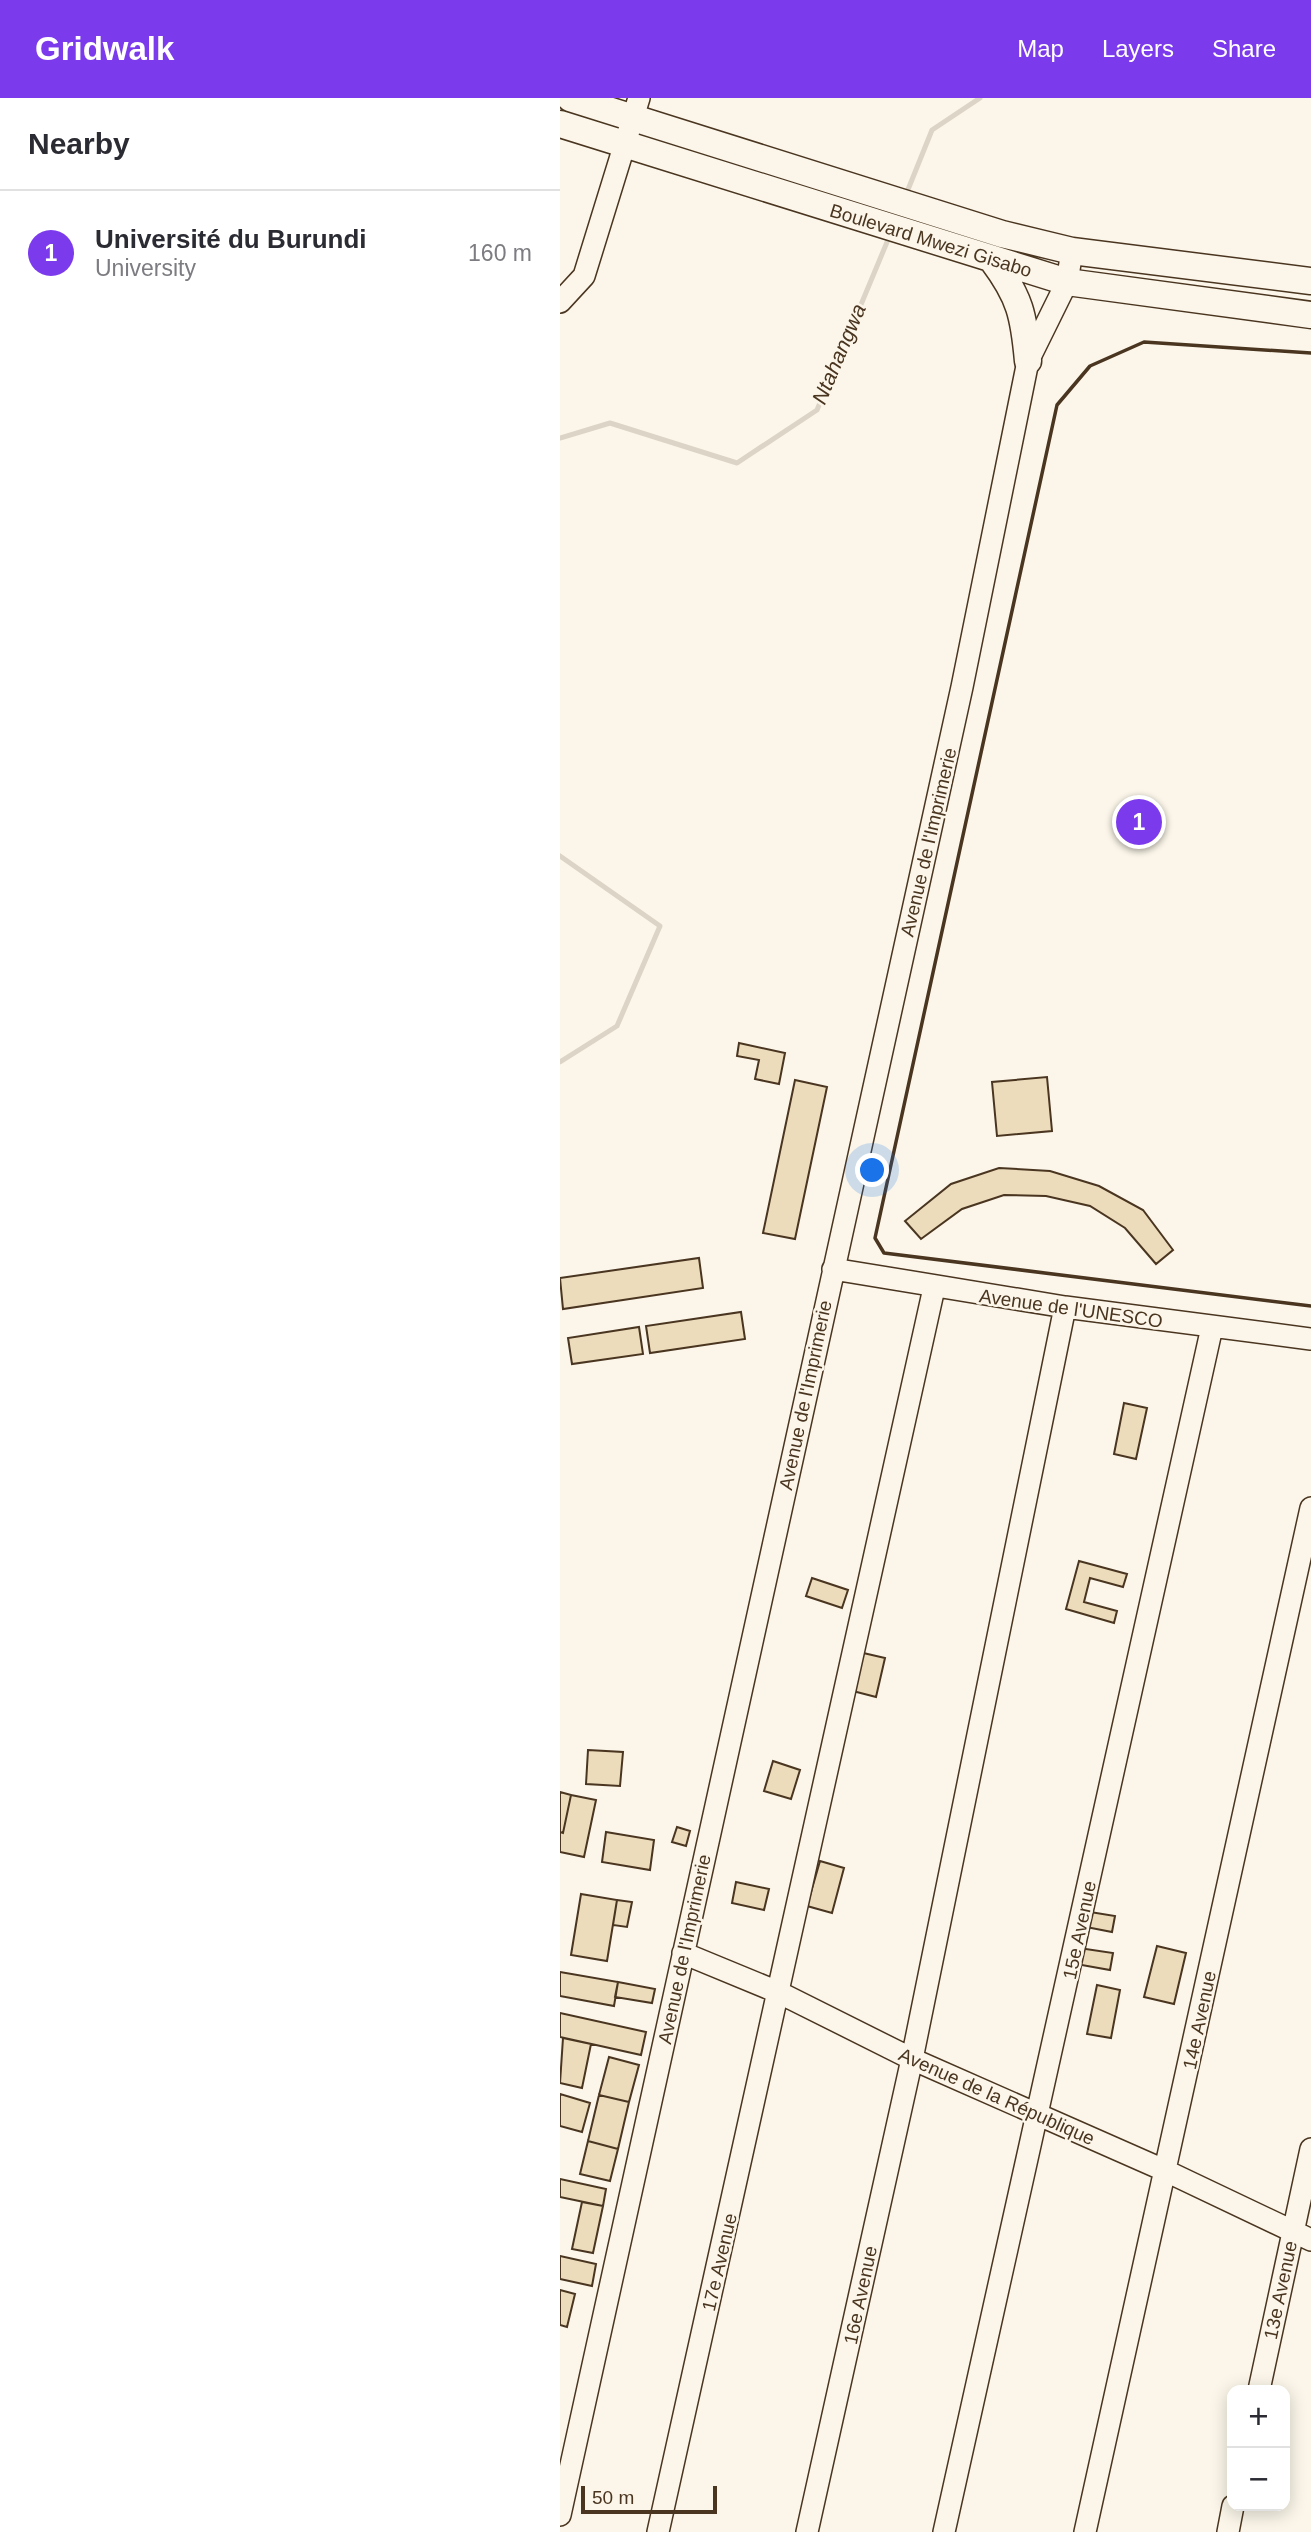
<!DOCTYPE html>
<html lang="en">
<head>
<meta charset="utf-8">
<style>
  :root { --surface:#fff; --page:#f2f2f3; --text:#2b2b33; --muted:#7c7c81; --line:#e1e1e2; --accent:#7c3aed }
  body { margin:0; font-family:Helvetica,sans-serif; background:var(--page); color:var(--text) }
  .controls { position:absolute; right:21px; bottom:21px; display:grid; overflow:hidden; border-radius:14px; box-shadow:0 4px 18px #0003 }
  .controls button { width:63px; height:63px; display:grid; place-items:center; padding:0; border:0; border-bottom:2px solid var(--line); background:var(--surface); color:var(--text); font:35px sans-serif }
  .scale { position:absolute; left:21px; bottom:18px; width:136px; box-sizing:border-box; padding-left:7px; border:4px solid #4a3520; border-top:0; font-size:19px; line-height:24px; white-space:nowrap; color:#4a3520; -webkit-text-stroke:5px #fbf6e9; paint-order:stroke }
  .you { position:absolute; left:313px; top:1073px; width:24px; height:24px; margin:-18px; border:5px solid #fff; border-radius:50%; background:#1a73e8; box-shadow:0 0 0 10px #1a73e833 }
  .badge { display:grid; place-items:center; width:46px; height:46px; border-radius:50%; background:var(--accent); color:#fff; font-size:23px; font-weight:700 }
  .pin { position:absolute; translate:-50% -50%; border:4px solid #fff; box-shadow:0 2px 7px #0006 }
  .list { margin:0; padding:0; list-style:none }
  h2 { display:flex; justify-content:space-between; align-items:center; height:91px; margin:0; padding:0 28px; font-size:30px }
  h2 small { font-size:23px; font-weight:400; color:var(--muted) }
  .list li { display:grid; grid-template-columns:46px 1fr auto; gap:21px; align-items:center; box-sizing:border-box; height:126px; padding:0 28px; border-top:2px solid var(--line) }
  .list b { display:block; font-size:26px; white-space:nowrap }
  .list p { margin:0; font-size:23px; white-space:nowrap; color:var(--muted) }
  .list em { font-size:23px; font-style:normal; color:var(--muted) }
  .map { position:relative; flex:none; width:751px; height:2434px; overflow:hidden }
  header { display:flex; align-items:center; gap:42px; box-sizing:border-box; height:98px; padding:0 35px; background:var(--accent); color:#fff }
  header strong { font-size:33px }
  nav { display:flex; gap:38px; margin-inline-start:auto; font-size:24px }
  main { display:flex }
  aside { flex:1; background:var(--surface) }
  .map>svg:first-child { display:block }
</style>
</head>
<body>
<header>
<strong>Gridwalk</strong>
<nav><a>Map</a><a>Layers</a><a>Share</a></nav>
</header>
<main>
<aside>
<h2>Nearby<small></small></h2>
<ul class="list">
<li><span class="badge">1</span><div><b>Université du Burundi</b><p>University</p></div><em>160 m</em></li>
</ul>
</aside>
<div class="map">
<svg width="751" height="2434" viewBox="0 0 751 2434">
  <rect width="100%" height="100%" fill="#fbf6e9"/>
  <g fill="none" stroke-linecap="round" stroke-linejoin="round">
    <path stroke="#dcd4c6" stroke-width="5" d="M345,99L372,32L420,0
      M0,340L50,325L177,365L257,312L330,137
      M0,758L100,828L57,928L0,964"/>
  </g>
  <path fill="#ecdcbc" stroke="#4a3520" stroke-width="2" d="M179,945L225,955L219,986L195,981L199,962L177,958Z
    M487,979L492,1033L437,1038L432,984Z
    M235,982L267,989L235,1141L203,1135Z
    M439,1070L490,1073L539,1088L583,1112L613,1152L596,1166L565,1130L530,1108L486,1098L444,1097L402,1111L361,1141L345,1123L391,1086Z
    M139,1160L143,1190L3,1211L0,1180Z
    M181,1214L185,1241L90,1255L86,1228Z
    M79,1229L83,1256L12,1266L8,1240Z
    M564,1305L587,1310L576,1361L554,1356Z
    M519,1463L567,1476L563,1489L530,1480L524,1504L557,1513L554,1525L506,1511Z
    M252,1480L288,1492L282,1510L246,1498Z
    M299,1554L325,1560L316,1599L289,1592Z
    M28,1652L63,1654L60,1688L26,1686Z
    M213,1663L240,1672L231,1701L204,1693Z
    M0,1694L11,1697L3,1735L0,1734Z
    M11,1697L36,1702L24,1759L0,1754V1734L3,1735Z
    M117,1729L130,1733L126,1748L112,1744Z
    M46,1734L94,1742L90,1772L42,1764Z
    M260,1763L284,1770L272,1815L247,1808Z
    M176,1784L209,1791L204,1812L172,1805Z
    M21,1796L57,1802L47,1863L11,1857Z
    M57,1802L72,1804L67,1829L53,1827Z
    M524,1813L555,1818L552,1834L521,1828Z
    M597,1848L626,1855L614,1906L584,1899Z
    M519,1850L553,1855L550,1872L516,1866Z
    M0,1874L58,1884L54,1908L0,1898Z
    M58,1884L95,1891L92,1905L55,1899Z
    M537,1887L560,1892L551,1940L527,1936Z
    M0,1915L86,1934L81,1957L0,1939Z
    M3,1940L31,1946L22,1990L0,1985Z
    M49,1959L79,1967L69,2004L39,1997Z
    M0,1996L30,2005L22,2034L0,2028Z
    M39,1997L69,2004L58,2051L28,2043Z
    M28,2043L58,2051L50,2083L20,2076Z
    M0,2081L46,2091L43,2108L0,2099Z
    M22,2104L43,2108L33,2155L12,2151Z
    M0,2158L36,2166L32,2188L0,2181Z
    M0,2192L15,2196L7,2229L0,2227Z"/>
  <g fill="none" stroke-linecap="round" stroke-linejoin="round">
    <g stroke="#4a3520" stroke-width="24">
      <path id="minor" d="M0,204L24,178L79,0
        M273,1171L505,1209L751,1241
        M123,1855L220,1895L352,1961L606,2073L751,2142
        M699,2292L751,2051
        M0,2417L402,589L468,263L507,184L512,153
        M98,2434L374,1190
        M247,2434L352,1961L505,1209
        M384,2434L652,1229
        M525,2434L751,1410
        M668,2434L673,2408"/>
    </g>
    <g stroke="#4a3520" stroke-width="29">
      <path id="major" d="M10,0L442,136L512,153L751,183
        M0,26L507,184L751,217
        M433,163C460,199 464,218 468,263"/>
    </g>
    <use href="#minor" stroke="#fbf6e9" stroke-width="21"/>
    <use href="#major" stroke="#fbf6e9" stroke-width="26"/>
    <path stroke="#4a3520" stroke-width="3.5" d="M751,255L584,244L530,268L497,307L315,1140L324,1155L751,1208"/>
  </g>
  <g text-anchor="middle" stroke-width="5" stroke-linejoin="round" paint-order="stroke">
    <g font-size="19" fill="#4a3520" stroke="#fbf6e9">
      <text transform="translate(371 142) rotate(17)" y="7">Boulevard Mwezi Gisabo</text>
      <text transform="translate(368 744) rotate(-77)" y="7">Avenue de l'Imprimerie</text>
      <text transform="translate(511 1210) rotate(8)" y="7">Avenue de l'UNESCO</text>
      <text transform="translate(245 1297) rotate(-78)" y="7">Avenue de l'Imprimerie</text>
      <text transform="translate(519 1832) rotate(-78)" y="7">15e Avenue</text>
      <text transform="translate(124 1851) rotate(-78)" y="7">Avenue de l'Imprimerie</text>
      <text transform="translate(639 1922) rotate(-78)" y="7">14e Avenue</text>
      <text transform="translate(437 1998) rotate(24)" y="7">Avenue de la République</text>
      <text transform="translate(159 2164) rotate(-77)" y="7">17e Avenue</text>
      <text transform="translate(720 2192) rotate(-78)" y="7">13e Avenue</text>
      <text transform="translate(300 2197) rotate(-78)" y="7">16e Avenue</text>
    </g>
    <g font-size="21" font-style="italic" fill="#4a3520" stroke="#fbf6e9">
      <text transform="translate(279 256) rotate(-67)" y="7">Ntahangwa</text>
    </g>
  </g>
</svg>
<div class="controls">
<button>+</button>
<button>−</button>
</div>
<div class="scale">50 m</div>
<div class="you"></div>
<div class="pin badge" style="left:579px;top:724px">1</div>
</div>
</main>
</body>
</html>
